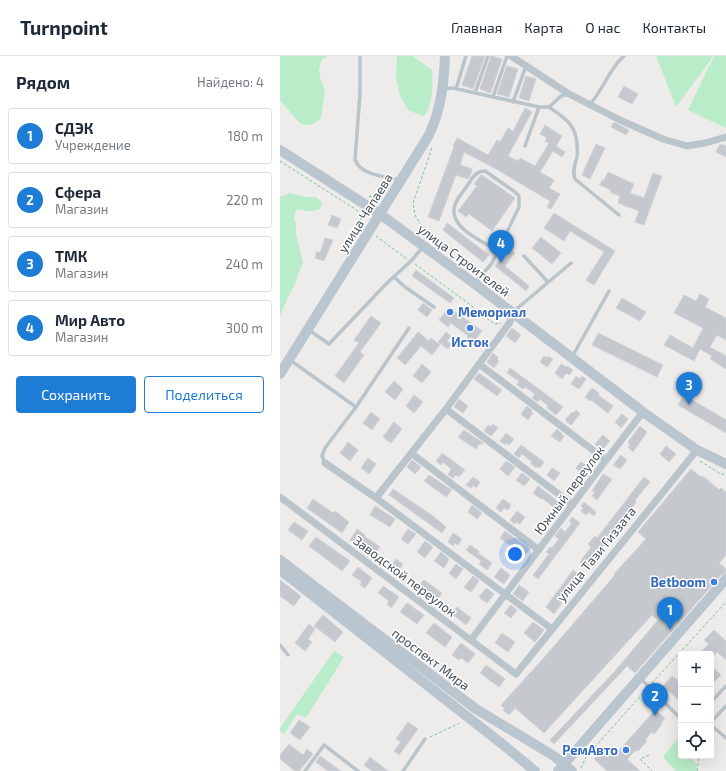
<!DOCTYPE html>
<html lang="ru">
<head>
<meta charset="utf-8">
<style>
  :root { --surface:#fff; --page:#f2f2f3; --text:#1f2937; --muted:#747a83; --line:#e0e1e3; --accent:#1d7dd6 }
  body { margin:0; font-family:"Exo 2",sans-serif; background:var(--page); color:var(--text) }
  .controls { position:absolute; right:12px; bottom:12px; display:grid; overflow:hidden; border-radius:4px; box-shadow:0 4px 16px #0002 }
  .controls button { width:36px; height:36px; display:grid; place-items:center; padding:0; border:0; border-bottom:1px solid var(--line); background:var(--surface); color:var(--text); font:20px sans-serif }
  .you { position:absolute; left:235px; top:498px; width:14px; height:14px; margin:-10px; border:3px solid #fff; border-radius:50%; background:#1a73e8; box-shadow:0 0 0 6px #1a73e833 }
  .badge { display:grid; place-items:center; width:26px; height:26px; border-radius:50%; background:var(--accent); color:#fff; font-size:13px; font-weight:700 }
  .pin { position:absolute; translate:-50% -33px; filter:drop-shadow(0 1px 2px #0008) }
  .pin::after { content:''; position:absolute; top:21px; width:14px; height:12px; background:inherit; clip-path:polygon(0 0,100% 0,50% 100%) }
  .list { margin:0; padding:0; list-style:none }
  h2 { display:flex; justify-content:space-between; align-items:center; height:52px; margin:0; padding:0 16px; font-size:17px }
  h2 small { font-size:13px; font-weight:400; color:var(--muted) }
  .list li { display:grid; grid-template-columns:26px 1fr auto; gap:12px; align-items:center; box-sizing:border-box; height:56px; margin:0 8px 8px; padding:0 8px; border:1px solid var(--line); border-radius:4px }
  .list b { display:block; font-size:15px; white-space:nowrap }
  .list p { margin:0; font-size:13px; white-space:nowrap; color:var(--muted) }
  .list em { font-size:13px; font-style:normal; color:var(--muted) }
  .actions { display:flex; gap:8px; padding:12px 16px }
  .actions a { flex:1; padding:9px 0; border:1px solid var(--accent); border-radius:4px; text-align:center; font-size:14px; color:var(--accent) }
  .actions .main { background:var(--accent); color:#fff }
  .icon { flex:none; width:22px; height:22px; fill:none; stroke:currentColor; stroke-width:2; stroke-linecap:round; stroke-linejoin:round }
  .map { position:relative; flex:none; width:446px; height:715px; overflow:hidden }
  header { display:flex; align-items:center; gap:24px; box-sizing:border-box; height:56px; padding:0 20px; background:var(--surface); border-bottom:1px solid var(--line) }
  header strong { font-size:19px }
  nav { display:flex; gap:22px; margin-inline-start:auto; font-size:14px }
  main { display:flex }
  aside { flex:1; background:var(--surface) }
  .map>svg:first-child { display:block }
</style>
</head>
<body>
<header>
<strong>Turnpoint</strong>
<nav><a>Главная</a><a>Карта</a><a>О нас</a><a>Контакты</a></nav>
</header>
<main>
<aside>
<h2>Рядом<small>Найдено: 4</small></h2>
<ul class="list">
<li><span class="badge">1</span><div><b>СДЭК</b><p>Учреждение</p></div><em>180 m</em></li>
<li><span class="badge">2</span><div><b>Сфера</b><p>Магазин</p></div><em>220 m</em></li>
<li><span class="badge">3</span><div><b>ТМК</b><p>Магазин</p></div><em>240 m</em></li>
<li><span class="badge">4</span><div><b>Мир Авто</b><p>Магазин</p></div><em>300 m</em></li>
</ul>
<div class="actions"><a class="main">Сохранить</a><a>Поделиться</a></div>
</aside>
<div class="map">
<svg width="446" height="715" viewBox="0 0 446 715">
  <rect width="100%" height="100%" fill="#eeebeb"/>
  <path fill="#b9ecc8" d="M0,0H47L42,4L39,13L41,26L45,34L41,62L35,67L27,69L21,68L15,62L0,44Z
    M117,0H133L152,14C153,25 153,54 143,60L128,54L120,40L116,21Z
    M376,0H432L431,4L396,51Z
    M434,0H446V72L408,54Z
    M10,137L25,141H35L41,145L42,149L40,153C36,154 31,156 27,155C17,153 15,152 14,164L16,167V178L23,206L16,225L0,259V141Z
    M54,595L64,601L26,662L17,658L4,678L0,675V672Z
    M401,679V700H409L417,709L416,715H396L383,701Z"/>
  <path fill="#c5c9ce" stroke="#cfd2d7" d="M192,0H205L193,33L182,29Z
    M211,0L222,3L211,36L210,37L200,33Z
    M227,10L238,13L229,41L217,38Z
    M246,20L256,23L249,45L239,42Z
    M344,30L358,38L352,48L338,41Z
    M245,52L252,56L228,100L238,105L240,102L255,110L269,87L265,85L267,82L260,78L265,69L282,80L276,90L285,96L282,101L273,95L260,116L274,124L269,132L280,138L271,153L267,151L270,145L216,113L184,96L180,109L192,113L190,120L188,123L176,119L159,165L148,161L174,91L173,90L177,82L208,99L217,84L220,86L228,72L233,75Z
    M334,66L349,74L346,79L331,71Z
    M316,88L325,92L310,123L302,119Z
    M440,88L446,90V101L436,96Z
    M328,116L354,128L350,137L364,142L373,117L382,120L364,169L355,166L359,155L338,147L340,140L330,136L331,134L320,129L322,124L324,125Z
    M201,119H202L235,142L212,175L189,158L186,161L178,155L197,130L194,128Z
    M274,157L335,195L314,229L306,224L324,196L290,175L284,185L264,172Z
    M52,159L61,163L57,172L48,169Z
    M167,167L209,199L203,206L163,174Z
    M261,181L281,197L272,208L252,192Z
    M45,182L53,184L44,205L35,202L37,195L40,197Z
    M229,192L235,197L225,210L249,230L246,235L215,210Z
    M136,214L174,242L170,247L132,220Z
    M420,238L429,243L425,251L446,262V284L437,279L430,291L446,300V313L430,303L432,300L420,293L414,305L384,289L390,279L413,292L423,272L394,257L404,239L416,245Z
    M342,242L366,256L360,265L336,252Z
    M143,247L152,254L147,261L138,254Z
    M169,251L202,275L192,288L186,284L188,280L171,267L168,271L159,264Z
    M91,260L101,267L80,296L84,299L64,327L55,320L79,287L74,284Z
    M232,272L241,279L235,287L226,280Z
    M138,276L149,285L151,282L160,289L152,299L141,290L125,309L117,302Z
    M166,276L171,280L167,285L171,288L168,293L158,286Z
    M318,277L383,309L377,321L312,289Z
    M213,297L218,301L217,303L219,305L214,312L207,306Z
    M264,300L267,302L268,300L273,303L267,311L260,306Z
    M142,308L151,316L142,327L133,320Z
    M281,308L286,311L287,310L293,314L289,319L286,317L282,323L275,317Z
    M230,312L283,351L276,359L267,352L268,350L260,343L258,346L252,342L255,338L245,331L243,333L237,329L239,325L227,317Z
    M199,317L222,334L217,340L194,323Z
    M296,320L300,323L302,320L306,323L299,333L291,328Z
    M114,325L123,333L115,344L105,336Z
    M312,332L319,337L318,339L333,350L328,357L311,344L310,345L305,341Z
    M134,339L143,346L134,357L126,350Z
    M404,339L446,364V377L398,349Z
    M179,343L188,350L183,357L174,351Z
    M247,350L252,354L251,356L253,357L248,364L241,358Z
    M296,354L300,358L291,369L285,364L292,356L294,357Z
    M91,356L100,363L92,374L83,367Z
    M342,358L348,363L341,372L335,366Z
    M114,366L122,373L111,387L103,381Z
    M213,368L218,372L211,380L204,375L208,369L211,371Z
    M360,370L367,376L353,396L348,391L350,388L348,386Z
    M277,373L284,380L280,386L271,380Z
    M184,374L203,387L202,389L200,387L196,393L178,381Z
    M226,377L234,383L229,389L226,387L225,389L220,385Z
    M323,379L330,385L322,394L315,388Z
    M68,386L78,394L70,405L60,397Z
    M241,389L264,406L260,412L257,410L256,412L251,408L252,406L242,398L239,402L234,398Z
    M386,390L396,398L389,406L380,398Z
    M162,397L185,414L179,421L176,419L173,422L168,419L171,413L163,406L161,409L156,405Z
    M341,399L347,404L340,413L333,409Z
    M88,402L96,408L89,418L81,412Z
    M132,404L141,411L135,418L127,411Z
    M226,405L235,411L228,420L220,413Z
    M301,406L312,414L307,421L296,412Z
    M272,412L280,417L274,425L267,419Z
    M411,413L421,421L423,420L439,434L441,432L446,436V499L439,507L446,513V517L441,519L355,617L347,610L274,688L270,684L335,615L378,564L372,559L264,677L235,652L229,659L223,654L225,653L221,649L269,596L335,519L334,518L366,483L358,476Z
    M242,417L250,423L244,430L236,424Z
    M323,418L332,423L317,444L312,440L315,436L312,435Z
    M149,419L172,434L166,441L144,425Z
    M193,421L200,426L196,432L193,429L191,432L186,429Z
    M364,421L370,426L355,444L356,446L348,457L349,458L346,462L350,466L347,470L340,464L333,474L336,476L331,482L318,496L316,494L308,505L311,507L307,511L300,506L311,491L308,488L315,480L317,482Z
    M258,430L281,448L277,454L262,442L261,443L253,437Z
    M113,433L153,460L166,471L162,477L109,439Z
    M33,443L53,457L55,455L69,466L62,477L27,452Z
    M223,443L231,449L228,454L224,452L221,456L216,452Z
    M304,446L316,456L314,460L309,456L306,459L301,455L303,452L301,450Z
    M192,449L202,457L197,463L188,456Z
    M95,450L115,463L110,471L90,459Z
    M237,455L245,461L240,468L236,466L235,468L230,464Z
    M292,461L300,467L258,523L253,519L269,498L266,496L270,491L272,492L279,483L275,480L281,472L285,476L292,467L289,465Z
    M14,466L28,475L22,484L8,474Z
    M77,473L85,479L84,480L100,491L94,499L70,484Z
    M128,473L136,478L128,488L121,483Z
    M225,475L250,493L244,500L220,482Z
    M173,477L182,483L178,489L175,487L173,490L168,486Z
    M36,481L70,505L62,515L29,490Z
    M145,485L153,491L145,502L137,496Z
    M190,489L199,495L198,497L212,507L207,514L199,508L201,505L186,494Z
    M161,496L169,503L164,512L154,505Z
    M116,503L123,508L118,516L110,511Z
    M176,508L183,513L176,523L169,517Z
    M78,511L92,522L85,532L80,529L82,526L72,519Z
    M221,512L230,519L224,528L214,521Z
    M293,514L298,518L296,521L298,523L295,527L294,526L279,545L282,547L274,558L266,551Z
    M193,520L199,525L191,536L184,531Z
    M0,524L21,540L14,550L0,540Z
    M144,524L162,537L157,545L138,531Z
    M239,529L249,536L243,545L233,538Z
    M103,530L119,541L111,552L107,548L109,545L98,537Z
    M206,532L214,538L207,547L199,541Z
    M127,547L144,559L137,568L120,556Z
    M231,549L237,554L231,562L224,557Z
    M177,551L191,562L186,569L172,558Z
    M43,559L63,576L55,586L34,570Z
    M253,566L264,574L255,586L244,577Z
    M154,567L172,581L165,591L146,577Z
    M29,568L35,573L28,583L32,586L25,595L15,587Z
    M434,574L446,585V604L437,596L431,603V598H419L429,588L424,584Z
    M222,577L235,586L228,596L215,587Z
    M181,587L195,598L188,607L181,602L179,604L172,599Z
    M206,609L225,623L219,631L200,617Z
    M431,610L441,619L431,629Z
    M392,620L401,627V646L383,630Z
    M375,654L385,662L381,667L382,668L374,678L372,676L365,684L367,685L358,695L356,694L347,703L360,715H327L314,703L327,690L336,698Z
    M19,664L30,671L20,684L10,677Z
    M128,666L138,673L119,699L114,695L121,686L116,683Z
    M9,688L23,699L27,693L33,698L19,715H15L0,703V699Z
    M40,700L61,715H48L36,706Z
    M90,701L108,715H92L84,709Z"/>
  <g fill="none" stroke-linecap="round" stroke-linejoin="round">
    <path stroke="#72c997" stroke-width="1" stroke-dasharray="3 2" stroke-linecap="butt" d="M152,92L133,147L135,159L140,168L200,214
      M0,105L78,155L83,169
      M89,141L95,139L108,126
      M96,180L127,203
      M135,208L188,247L214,268L221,267
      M420,405L439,417L446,419
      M372,627L446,546
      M150,681L178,668L180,666
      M369,699L360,703L372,715
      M301,712L306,701L365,635
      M417,715L419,700"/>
    <path stroke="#b9c4cb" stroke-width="3.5" d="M80,1V37L75,104C82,120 105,120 120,124
      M164,33L173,32L259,51H269L281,40L289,38
      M176,33L186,0
      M195,37L208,0
      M213,41L227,0
      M233,46L246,10
      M310,48C324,33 328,14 344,0
      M269,51C284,62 296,68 297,88C297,92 298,97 297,101C295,108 292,116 295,123L339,159
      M245,90L259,51
      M244,200L268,226
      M114,221L125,231L154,251
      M195,227L212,207L239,151V140L235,136L205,115C195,115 192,123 187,130C183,136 177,142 175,149C167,171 202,185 218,195
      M233,256L291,207
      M29,274L49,288L107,227L131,205L143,191
      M292,301L329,235
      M10,304L76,351
      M45,407L42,400L45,392L76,351L129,272
      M0,589L8,599
      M361,623L401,663
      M431,646L446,630
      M431,666L446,650
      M431,669L446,682
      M25,715L44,689L78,715
      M123,715L145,683"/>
    <path stroke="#b9c4cb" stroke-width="7" d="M231,0L289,38L342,65L383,83L407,90L425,87L446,81
      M199,308L326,404
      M166,353L293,449
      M131,397L259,494
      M45,407L96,442L272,573
      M0,441L236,618L417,394
      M96,442L166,353L230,266L232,257
      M191,584L326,404L363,356"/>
    <path stroke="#b9c5cf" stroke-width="10" d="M0,94L100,158L195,228L363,356L417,394L446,408
      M0,318L149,79C161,53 164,28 165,0
      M0,504L196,653L274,700L292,715
      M0,514L221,687L255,715
      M278,715L446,523"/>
  </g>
  <g fill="#3f7fe0" stroke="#fff" stroke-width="1.5">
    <circle cx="170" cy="256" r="4"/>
    <circle cx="190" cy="272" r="4"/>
    <circle cx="434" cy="526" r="4"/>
    <circle cx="346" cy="694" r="4"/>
  </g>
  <g text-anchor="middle" stroke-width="3" stroke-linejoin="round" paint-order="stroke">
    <g font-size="13" fill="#445058" stroke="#fff">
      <text transform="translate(85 157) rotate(-58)" y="5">улица Чапаева</text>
      <text transform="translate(184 204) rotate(37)" y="5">улица Строителей</text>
      <text transform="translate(289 434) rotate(-53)" y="5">Южный переулок</text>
      <text transform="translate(316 498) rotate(-51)" y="5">улица Тази Гиззата</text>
      <text transform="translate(125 520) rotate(37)" y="5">Заводской переулок</text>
      <text transform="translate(151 603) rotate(37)" y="5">проспект Мира</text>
    </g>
    <g font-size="13" font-weight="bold" fill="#366cbe" stroke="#fff" text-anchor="end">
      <text x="178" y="261" text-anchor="start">Мемориал</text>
      <text x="190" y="291" text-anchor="middle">Исток</text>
      <text x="426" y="531">Betboom</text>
      <text x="338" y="699">РемАвто</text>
    </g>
  </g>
</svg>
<div class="controls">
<button>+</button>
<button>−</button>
<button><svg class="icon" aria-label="locate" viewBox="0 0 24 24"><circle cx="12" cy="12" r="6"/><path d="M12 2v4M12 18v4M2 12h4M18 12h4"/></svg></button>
</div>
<div class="you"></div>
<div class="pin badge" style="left:390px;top:574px">1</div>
<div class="pin badge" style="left:375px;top:660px">2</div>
<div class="pin badge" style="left:409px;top:349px">3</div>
<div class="pin badge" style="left:221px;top:207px">4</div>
</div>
</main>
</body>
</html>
